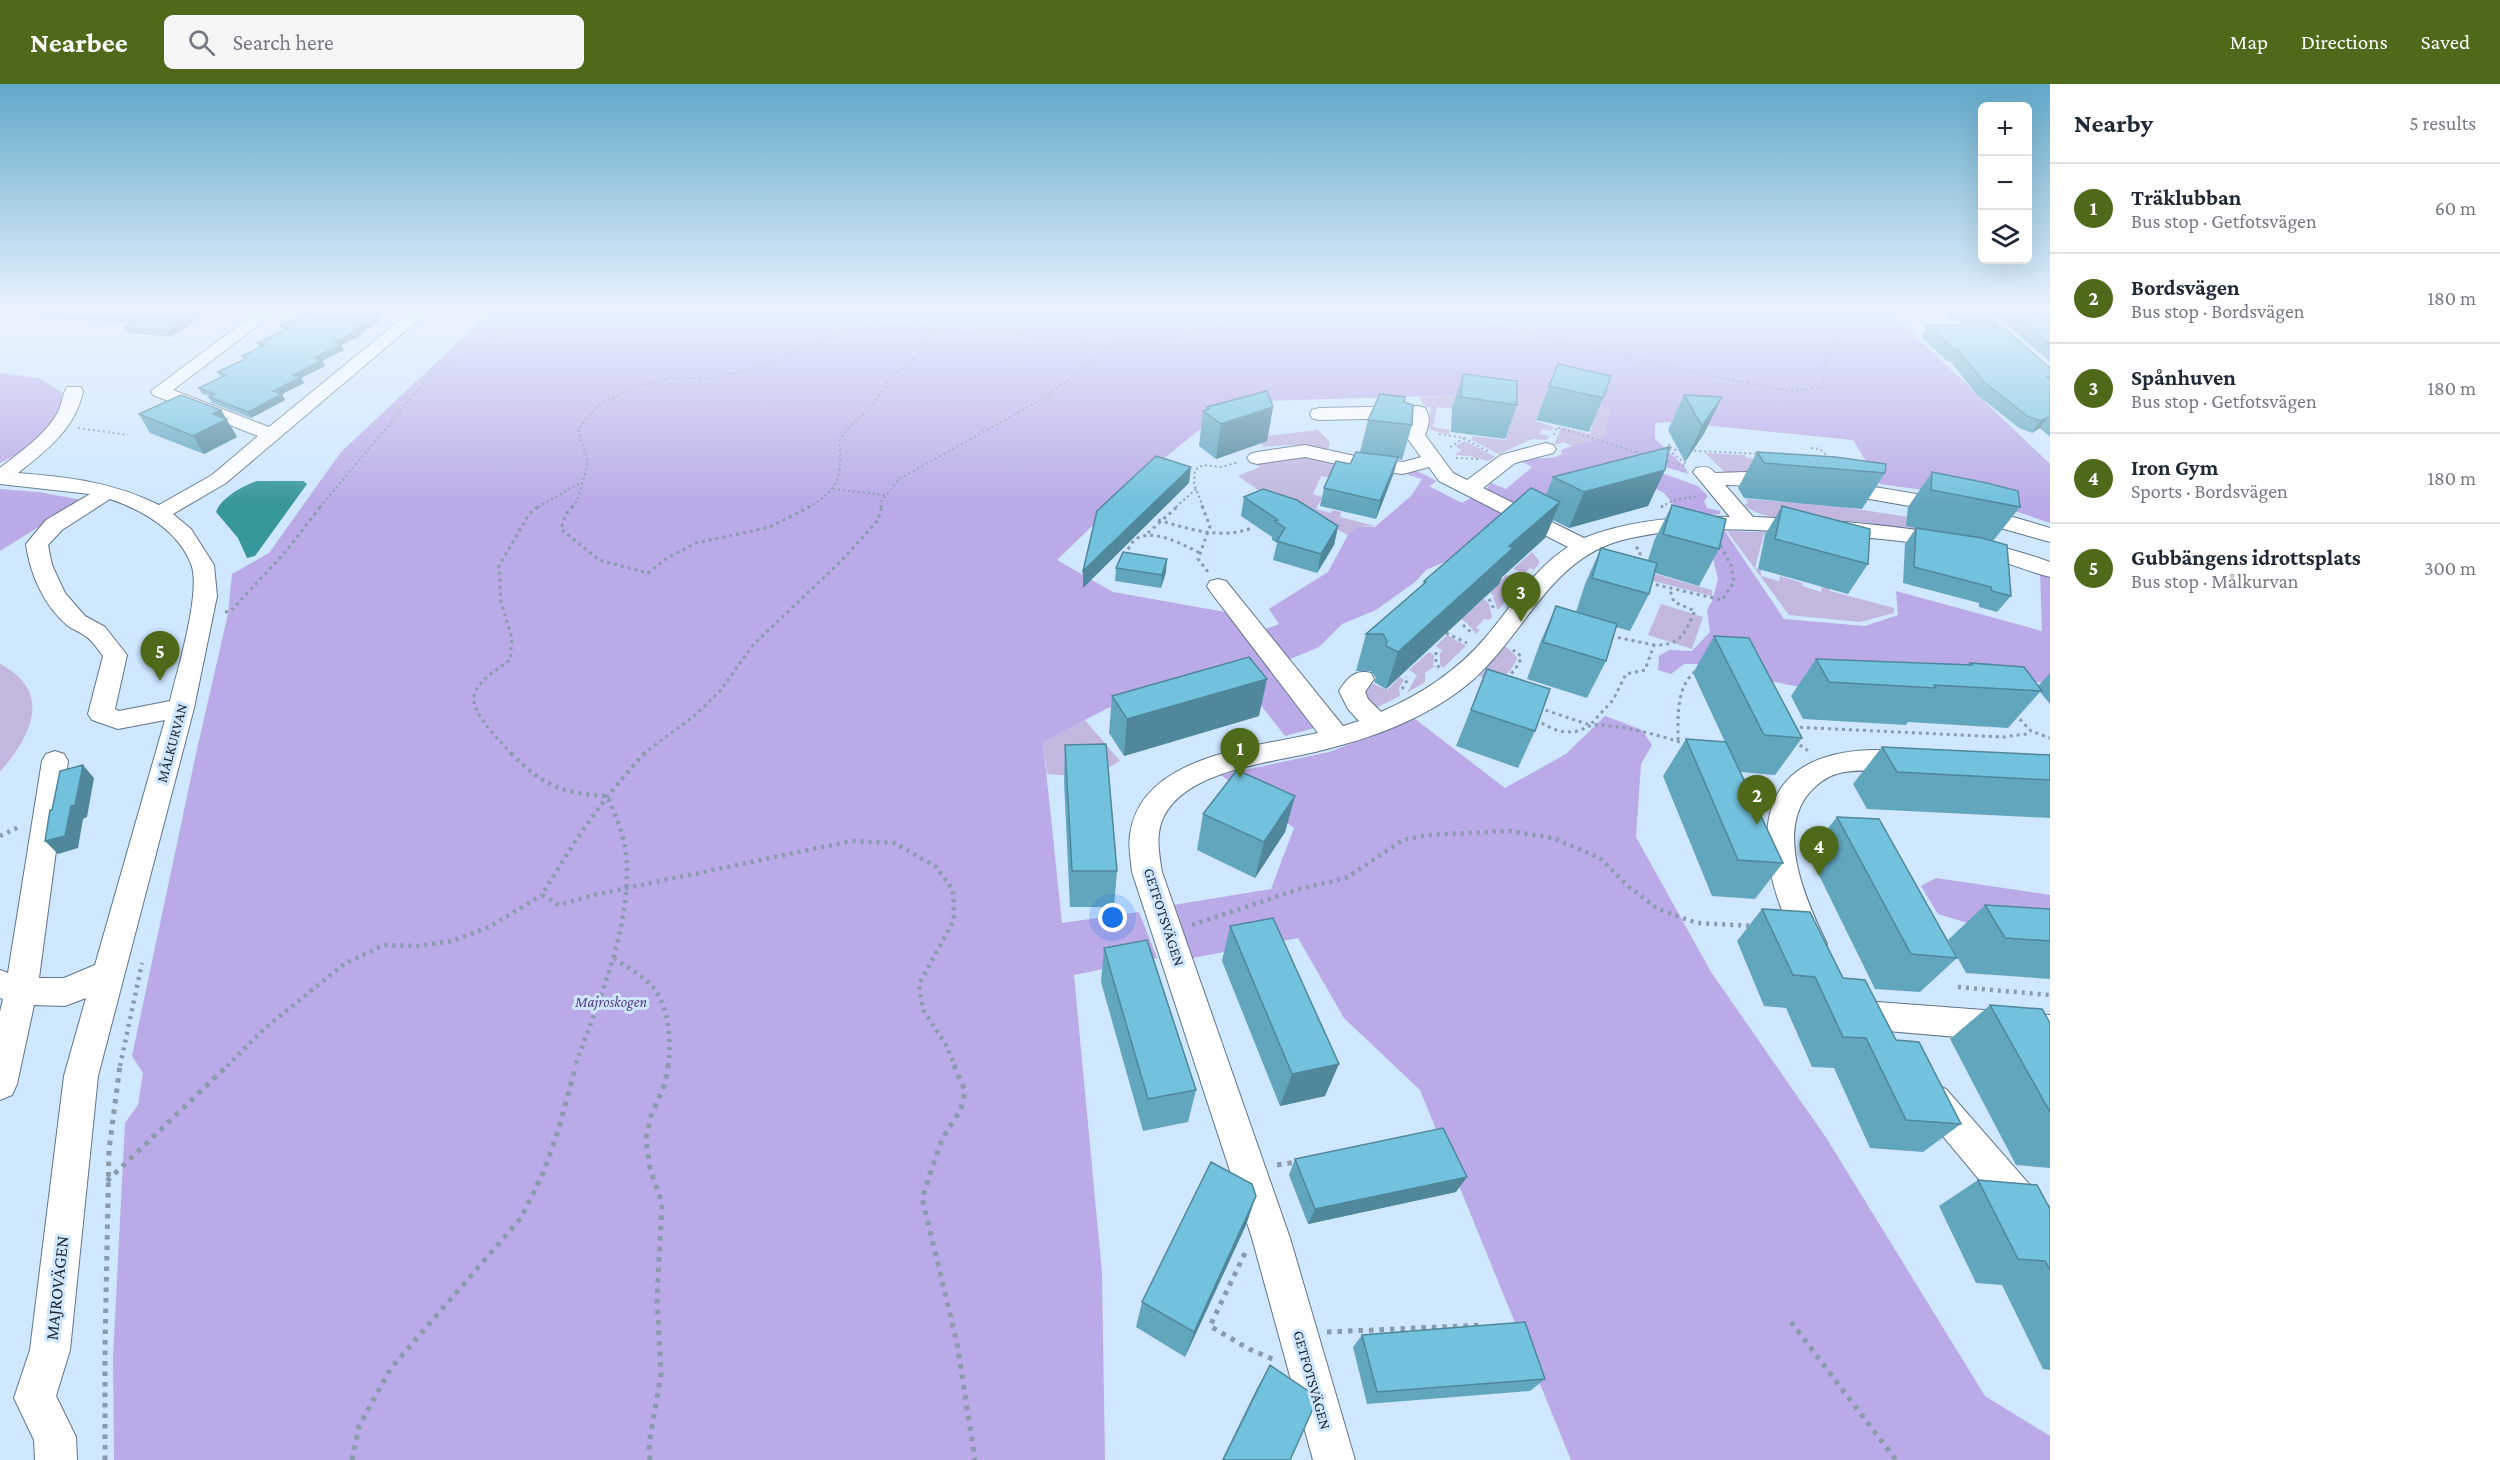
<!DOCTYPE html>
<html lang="en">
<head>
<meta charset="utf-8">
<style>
  :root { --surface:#fff; --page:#f6f6f7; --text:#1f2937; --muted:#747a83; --line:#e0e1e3; --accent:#4f691b }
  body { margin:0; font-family:"Crimson Pro",serif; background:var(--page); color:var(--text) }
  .controls { position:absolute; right:18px; top:18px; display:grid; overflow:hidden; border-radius:9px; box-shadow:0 6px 24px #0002 }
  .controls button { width:54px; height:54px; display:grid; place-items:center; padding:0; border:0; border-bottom:2px solid var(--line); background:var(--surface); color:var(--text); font:30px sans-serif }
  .you { position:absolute; left:1113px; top:834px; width:21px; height:21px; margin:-15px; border:4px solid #fff; border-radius:50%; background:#1a73e8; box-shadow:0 0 0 9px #1a73e833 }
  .badge { display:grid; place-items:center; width:39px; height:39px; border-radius:50%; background:var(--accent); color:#fff; font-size:20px; font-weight:700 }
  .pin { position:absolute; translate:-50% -50px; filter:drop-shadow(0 2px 3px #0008) }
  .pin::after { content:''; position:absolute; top:32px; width:21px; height:18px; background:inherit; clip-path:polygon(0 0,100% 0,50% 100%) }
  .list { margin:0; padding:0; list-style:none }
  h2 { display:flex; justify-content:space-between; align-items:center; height:78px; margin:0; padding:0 24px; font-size:26px }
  h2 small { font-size:20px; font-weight:400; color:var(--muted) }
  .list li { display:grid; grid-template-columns:39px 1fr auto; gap:18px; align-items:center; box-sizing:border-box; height:90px; padding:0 24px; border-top:2px solid var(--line) }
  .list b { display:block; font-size:22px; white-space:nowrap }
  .list p { margin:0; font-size:20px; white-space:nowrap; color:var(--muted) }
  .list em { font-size:20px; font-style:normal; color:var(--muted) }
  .icon { flex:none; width:33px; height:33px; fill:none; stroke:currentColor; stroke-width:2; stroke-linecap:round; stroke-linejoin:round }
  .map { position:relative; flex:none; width:2050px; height:1376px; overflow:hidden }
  header { display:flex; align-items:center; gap:36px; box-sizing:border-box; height:84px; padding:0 30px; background:var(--accent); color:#fff }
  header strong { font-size:28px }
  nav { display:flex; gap:33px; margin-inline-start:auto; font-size:21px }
  .search { width:420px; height:54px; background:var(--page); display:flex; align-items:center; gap:15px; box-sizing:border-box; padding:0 21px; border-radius:9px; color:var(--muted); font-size:22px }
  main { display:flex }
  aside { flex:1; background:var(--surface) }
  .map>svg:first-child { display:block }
</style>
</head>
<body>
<header>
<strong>Nearbee</strong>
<div class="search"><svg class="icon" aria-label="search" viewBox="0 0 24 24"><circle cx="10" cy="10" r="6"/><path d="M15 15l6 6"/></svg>Search here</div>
<nav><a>Map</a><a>Directions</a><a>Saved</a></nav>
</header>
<main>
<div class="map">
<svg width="2050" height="1376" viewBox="0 0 2050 1376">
  <rect width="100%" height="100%" fill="#cfe7ff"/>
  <path fill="#c1b7df" d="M1537,309L1611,325L1605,352L1561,366L1571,362L1564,358L1554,361L1561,343L1590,350L1597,325L1545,313L1535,337L1553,343L1552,347L1542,345L1540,350L1550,352L1547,356L1532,355L1499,370L1496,369L1472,356V352L1506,356V330L1437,323L1433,343L1450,346L1449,351L1429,345L1431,324L1424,322L1419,313Z
    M1318,346L1330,358L1328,366C1306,359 1287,361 1264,363L1257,353Z
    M1465,357L1495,373L1488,377L1470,372L1454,371L1462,366L1455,362Z
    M1705,369L1745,371L1747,374L1839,382L1727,390Z
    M1306,371L1351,379L1358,400L1321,392L1313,410L1322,413L1316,425L1330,429L1333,426L1341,428L1340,433L1375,442L1357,443L1348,451L1258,406L1238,392L1260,383L1256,379Z
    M1746,415L1829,421L1916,434V446C1893,442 1870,439 1847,437C1819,435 1766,440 1744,421L1748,419Z
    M1727,447L1826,450L1825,465L1764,450L1755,484L1761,486V492L1779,497L1780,492L1802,499V502L1821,508L1823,490L1831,492L1830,507L1894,524V529L1860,538L1789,531Z
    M1532,468L1540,478L1534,486L1530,484L1526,488L1530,490L1522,499L1517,494L1519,487L1513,485Z
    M1644,487L1712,506V512L1641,494Z
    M1506,491L1511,493L1512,498L1519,502L1498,526L1493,514L1494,512L1490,509Z
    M1484,515L1489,520L1492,533L1489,536L1484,535L1476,544L1480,546L1476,550L1467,539L1461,535Z
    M1661,520L1703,533L1692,565L1648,551Z
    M1447,551L1466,562L1443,584L1440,581V569L1443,567L1436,562Z
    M1505,562L1517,573C1513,588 1495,607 1480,592Z
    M1429,568L1434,571L1433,581L1437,585L1433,583L1425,589V598L1407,609L1417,591L1409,586Z
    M0,580C54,608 31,652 0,688Z
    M1400,593L1404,596L1399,604L1400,612L1372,626L1360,607L1369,598L1387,606Z
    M1085,636L1120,677L1108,684L1101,694L1047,690L1043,658Z"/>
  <path fill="#baaae7" d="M491,227H1890L2050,380V439L1974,413L1880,400L1853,356L1672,338L1655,339V355L1683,381L1689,390L1662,382L1659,388L1698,402L1708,412L1704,417L1707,424L1720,427V430L1684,433L1664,409L1637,394L1528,431L1486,406L1491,399L1506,405L1532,383L1521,377C1534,372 1552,377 1562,370L1561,366L1605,352L1610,325L1537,309L1229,318L1203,343L1153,383L1057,476L1113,508L1231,529L1318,643L1285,652L1238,592L1108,624L1043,658L1062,839L1139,828L1157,874L1074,891L1102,1189L1105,1376H114L113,1273L125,1039L138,1021L143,989L132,972L197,665L228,530L232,490L269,469L341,368Z
    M0,289L39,294L63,309C61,338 25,368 0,379Z
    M1410,387H1417L1437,397L1429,402L1462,419L1471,414L1515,437L1458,472L1426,486L1415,498L1376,526L1342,540L1319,563L1283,578L1263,546L1279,540L1269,525L1328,488L1348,451L1357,443H1375L1411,412L1422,395L1408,391Z
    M0,405L39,408L82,416L0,467Z
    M1706,446H1724L1784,535L1865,542L1898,531L1896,507L2042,547L2040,488L2050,493V600L2039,598L1821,607L1749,593L1703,580H1684L1671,590L1658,586L1659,572L1669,566L1692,567L1710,548L1707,526L1712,517L1718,495Z
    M1605,632L1642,646L1652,661L1641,680L1636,753L1711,888L1827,1055L1985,1312L2050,1352V1376H1571L1420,1006L1344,934L1298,854L1192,874L1173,821L1271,805L1294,744L1221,691L1329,668L1415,635L1505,704L1566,670Z
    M1936,794L2050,811V853L1971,840L1938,830L1921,802Z"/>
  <path fill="#38979b" d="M257,397H303L307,400L255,472L247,474L238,454L216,428C222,413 243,402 257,397Z"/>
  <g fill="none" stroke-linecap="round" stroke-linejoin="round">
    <g stroke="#5f758a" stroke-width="2">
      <path id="minor" d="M258,227H277L173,306L269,343L411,227H429L226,399L173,430L191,445L214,481L217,512L194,624L98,992L70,1266L56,1312L76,1353L77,1376H35L34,1356L14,1314L30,1266L64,992L86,914L65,922L34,921L17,1000L12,1011L0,1016V928L3,915L0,914V886L8,889L42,677L46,670L55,667L64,670L68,677L39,894H64L95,881L165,636L118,645L92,636L88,630L103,572C97,564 92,556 84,551C79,547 73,546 68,542C44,522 30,490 26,460L46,436L90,410L0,400V384C20,368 44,352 57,330C62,322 62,311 67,303H81L83,307C76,344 46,367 18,389C68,393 113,398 159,421L212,391L258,352L153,311L151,307ZM110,415C142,426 178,446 191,480C202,507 177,587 170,617L119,627L115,625L127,571L105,543L85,532L65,509L52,481L48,461L62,446Z
        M1418,322L1425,324C1431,333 1429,341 1425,351L1453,389L1467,396L1501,371L1546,359L1553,361L1556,365L1553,369L1515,379L1483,404L1584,454C1630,436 1681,432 1730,433L1693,388L1696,384C1704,382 1709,382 1715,389L1746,388L1787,394L1790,398L1787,402C1770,407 1744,400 1725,401L1753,433C1853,437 1956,444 2050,478V493C2023,486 1997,474 1970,468C1922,458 1873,454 1824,450C1760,446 1694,440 1631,454C1557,469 1533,534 1486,583C1462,609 1431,627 1399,641C1372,653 1343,661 1315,668C1269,679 1188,686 1164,732C1155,750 1159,769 1162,788L1290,1154L1355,1376H1313L1252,1154L1132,788C1131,776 1128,763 1130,751C1140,671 1256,663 1318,649L1210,507L1207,502L1210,497L1218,495L1226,497L1343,642L1359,637L1348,625L1339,607C1347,594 1355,585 1371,589L1374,595L1365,608L1368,615L1381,628C1421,610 1456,588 1485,554C1511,524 1533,485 1568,463L1439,397L1429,383L1403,390L1364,386L1305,373L1257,380L1250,378L1247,374L1250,370L1257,368L1305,361L1364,374L1403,378L1421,373L1405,351L1410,339V334L1319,336L1312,334L1310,330L1312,326L1319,324Z
        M1836,398C1909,406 1980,422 2050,444V458L1944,428L1829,408L1826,404L1829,400Z
        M1872,666L1908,667L1917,670L1921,677L1917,684C1893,691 1865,683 1840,689C1830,691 1823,696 1816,702C1771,741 1806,817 1827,860L1823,869L1812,873L1801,869C1755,781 1737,670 1872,666Z
        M1864,917L2050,931V961L1864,945L1853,941L1848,931L1853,921Z
        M1934,1000L1946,1005L2050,1124V1171L2037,1165L1922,1027L1917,1016L1922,1005Z"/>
    </g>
    <path stroke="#899bad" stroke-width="2" stroke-dasharray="2 3" stroke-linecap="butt" d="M1430,227L1690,288L1791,307L1823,303L1825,276L1845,227
      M932,244L1075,255L1108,265L1145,227
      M932,244L934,227
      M78,344L128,351
      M1439,350L1464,354L1449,364
      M1554,351L1557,343L1645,371
      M1464,354L1489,368
      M1669,360L1670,367L1686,380
      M1670,363L1676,366L1761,370
      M1811,364L1820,365L1829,374
      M1456,374L1478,375
      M1663,376L1685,382
      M833,405L885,411
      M320,423L432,289L543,227
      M538,423L582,398
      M572,423L577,417L588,379L578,345L600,320L641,301L670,294H713L759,283L846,246L871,243L932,244
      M808,423C839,407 843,391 839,357L849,343L870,325L889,296L917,272L932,244
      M881,423V418L899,395L1044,314L1108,265L1118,260L1194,250L1278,227
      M1176,423L1196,405
      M1203,423L1194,400L1195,386L1203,381L1221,383L1239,378
      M1661,423L1674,416L1699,412"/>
    <path stroke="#899bad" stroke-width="3" stroke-dasharray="3 4" stroke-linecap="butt" d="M573,422L566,430L561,445L599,476L648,489L667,474L696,459L770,443L811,422
      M1202,422L1210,442L1198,475L1208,488
      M1661,423L1663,422
      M1158,436C1190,445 1220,456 1252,444
      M1148,449L1178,422
      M1636,463L1640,467V478
      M1126,472C1135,433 1179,459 1200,469
      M1649,499L1722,516L1734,498L1731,481L1719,459
      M1489,515L1494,525
      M225,528L231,527L287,466L321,422
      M1463,541L1473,550
      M1446,549L1467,559
      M1611,552L1654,561
      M1436,568V580L1440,584
      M1507,595L1519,580L1521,572L1513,566
      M1402,605L1408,595L1406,593
      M1539,624L1590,641L1613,616L1626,590L1645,586L1654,561C1682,562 1684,549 1695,527L1674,518L1670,506
      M2015,630L2031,647L2050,654
      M1536,635C1548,644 1565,652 1580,646C1587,644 1590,640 1598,641C1627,642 1658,651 1686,660
      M1793,643L2003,653L2026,650L2031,647
      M1678,656C1678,632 1676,601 1697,586
      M1794,657L1810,668
      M512,670C501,659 471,629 474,612C477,597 499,584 510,576L512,554L501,518L499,482L529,430L539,422
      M643,670L694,632L720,607L753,561L838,480L875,440L881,428V422"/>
    <path stroke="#899bad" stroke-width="4.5" stroke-dasharray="3 5" stroke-linecap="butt" d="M511,669C543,702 561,709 607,712C617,733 627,759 627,783C628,852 598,918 575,982
      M645,669C604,712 572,760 542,811L559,821L594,811L851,757L895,759L936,783L953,806L954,836L919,900L923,926L946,961L955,982
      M1747,710L1766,716
      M0,752L21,742
      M1192,841L1299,805L1346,794L1403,756L1427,751L1510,747L1553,754L1600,774L1629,803L1658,825L1697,839L1754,842
      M614,874C626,883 642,891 652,902C669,921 672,958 668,982
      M1958,903L2050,911
      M120,982L142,879
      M227,982L264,945L344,880L384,861L418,862L452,857L489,843L542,811"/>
    <path stroke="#899bad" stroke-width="5" stroke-dasharray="4.5 6" stroke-linecap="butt" d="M954,981L965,1007L961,1025L942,1055L922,1114L957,1259L975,1376
      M1277,1081L1296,1078
      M107,1097L228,981
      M1245,1169L1210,1242L1249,1265L1275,1276
      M1791,1238L1896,1376
      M1327,1248L1484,1241
      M105,1376V1260L109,1066L120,981
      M352,1376L359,1342L391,1284L521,1134L543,1089L559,1044L576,981
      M650,1376L649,1360L661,1290L657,1214L662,1119L650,1085L646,1054L651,1032L665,1000L668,981"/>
    <use href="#minor" fill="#fff" fill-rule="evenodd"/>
  </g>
  <path fill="#62a6be" d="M34,227H208L171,253L127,249L123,243L129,239L38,233Z
    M299,227L380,233L381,236L374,240V241L360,249L361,251L341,261L344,266L322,277L325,282L301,294L304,299L282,310L285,316L251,334L212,319L209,313L210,312L202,310L199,304L221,293L218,288L244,276L242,272L260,263L257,259L283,246L280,241L301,231Z
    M1949,227H1986L1999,239L1997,242L2050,284V353L2040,344L2032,349L2019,344L1976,310L1950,277H1947L1921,253L1927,241L1966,242L1947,235V230Z
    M1995,227H2050V278L1993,229Z
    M1463,290L1517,321L1505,355L1451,348L1452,324Z
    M1549,302L1603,314L1589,348L1536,336Z
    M1684,311L1705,348L1685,378L1668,346Z
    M1404,318L1412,341L1402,376L1398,375L1393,391L1376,435L1320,422L1324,404L1350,380L1360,368L1368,336Z
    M1207,323H1273L1267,357L1216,375L1199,362L1203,327L1206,326Z
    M221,326L237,353L204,370L150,349L139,330Z
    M1757,368L1885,389L1862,425L1744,414L1738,404Z
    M1665,386L1648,422L1569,444L1553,436L1545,454L1502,493L1499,500L1386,605L1374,598L1376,594L1371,587H1356L1366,550L1423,501L1424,497L1546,411L1553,393Z
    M1932,388L2020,423L1993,457L2011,512L1997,528L1979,523V519L1903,499L1905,460L1916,444L1906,442L1908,423Z
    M1244,413L1338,442L1334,461L1317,489L1273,476L1277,459L1272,456V453L1241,432Z
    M1672,421L1719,465L1699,502L1655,489L1649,510L1630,547L1616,543L1606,577L1587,614L1527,595L1540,559L1556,522L1576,528L1585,500L1601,464L1648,476L1654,457Z
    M1782,422L1868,480L1848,510L1758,485L1765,451Z
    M1116,484L1166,488L1161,504L1115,497Z
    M1714,552L1802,654L1775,691L1741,688L1783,779L1755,815L1712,812L1663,692L1686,655L1725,658L1693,589Z
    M1816,575L1968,581L1970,579L2038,602L2050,589V620L2040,608L2008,644L1908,638L1906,641L1803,635L1791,612Z
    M1487,585L1535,647L1518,684L1456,662Z
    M1112,612L1259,632L1124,672L1109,649Z
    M1065,661L1117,787L1114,823H1070L1064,697Z
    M1882,663L2050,671V734L1867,725L1853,700Z
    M1295,712L1285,748L1255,794L1197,766L1203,730Z
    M1837,733L1957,874L1920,908L1875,905L1808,769Z
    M1985,821L2050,825V895L1966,889L1948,856Z
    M1762,825L1843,894L1896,956L1961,1040L1923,1068L1870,1064L1834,984L1812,983L1786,924L1764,922L1737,857Z
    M1230,842L1325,1012L1280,1022L1222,877Z
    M1104,864L1196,1006L1188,1038L1143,1047L1101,898Z
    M1990,921L2050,939V1084L2016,1081L1950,955Z
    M1295,1075L1456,1108L1308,1140L1289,1091Z
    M1978,1096L2050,1125V1286L2043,1285L2002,1201L1976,1199L1939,1122Z
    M1256,1112L1246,1141L1185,1273L1136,1243L1142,1218Z
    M1362,1251L1545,1295L1530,1307L1367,1320L1353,1263Z
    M1270,1281L1290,1376H1222L1257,1304Z"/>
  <path fill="#50879b" d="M196,227H208L171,253L167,247Z
    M377,227H391L380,233L381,236L374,240V241L360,249L361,251L341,261L344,266L322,277L325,282L301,294L304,299L282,310L285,316L251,334L248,328L334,258L369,235L374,229Z
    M1722,313L1705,348L1685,378L1702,342Z
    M1273,323L1267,357L1216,375L1221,340Z
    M221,326L237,353L204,370L193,352L213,330Z
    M2048,333L2040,344L2032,349L2040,337Z
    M1398,373L1393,391L1376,435L1380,417Z
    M1191,383L1189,399L1083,504V487Z
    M1665,386L1648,422L1569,444L1584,408Z
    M1560,418L1545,454L1502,493L1499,500L1386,605L1398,568L1509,462Z
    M1338,442L1334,461L1317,489L1321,470Z
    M1167,475L1166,488L1161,504L1162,491Z
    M1267,595L1259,632L1124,672L1127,635Z
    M83,681L94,694L87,733L83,735L78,764L58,770L45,757L71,722Z
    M1295,712L1285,748L1255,794L1264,758Z
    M1339,980L1325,1012L1280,1022L1292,990Z
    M1467,1093L1456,1108L1308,1140L1315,1125Z
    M1256,1112L1246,1141L1185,1273L1194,1248Z"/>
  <path fill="#72c1dd" stroke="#50879b" stroke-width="1.5" d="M35,227H196L167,247L123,243L137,234Z
    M300,227H377L374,229L379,230L369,235L372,236L354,244L359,246L334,258L341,260L314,274L322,276L293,291L301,293L273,307L282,310L248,328L209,313L215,310L199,304L226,291L218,288L247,274L242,272L265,261L257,259L289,244L280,241L306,229Z
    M1965,227H1986L1999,239Z
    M2011,227H2050V260Z
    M1927,241L2002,242L2050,284V293H2047L2050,295V334L2048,333L2040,337L2027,332L1984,298L1957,265H1954Z
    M1558,280L1611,292L1603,314L1549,302Z
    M1463,290L1517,297V321L1461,313Z
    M1267,307L1273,323L1221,340L1203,327L1209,325L1207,323Z
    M1380,310L1405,313L1404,318L1413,321L1412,341L1368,336Z
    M181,311L221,326L213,330L227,335L193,352L139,330Z
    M1684,311L1722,313L1702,342Z
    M1669,363L1665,386L1584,408L1553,393Z
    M1356,368L1398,373L1380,417L1324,404L1336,377L1350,380Z
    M1757,368L1835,373L1886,380L1885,389L1764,379Z
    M1156,372L1191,383L1083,487L1097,427Z
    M1932,388L1987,399L2018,407L2020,423L1931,406Z
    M1531,404L1560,418L1509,462L1513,464L1398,568L1386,562L1387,557L1383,550H1366L1426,498L1424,497Z
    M1263,405L1297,416L1338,442L1321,470L1277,457L1285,444L1275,437L1278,436L1244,413Z
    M1672,421L1726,435L1719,465L1663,450Z
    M1782,422L1870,445L1868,480L1775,455Z
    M1916,444L1982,454L2007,461L2011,512L1992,507L1991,503L1914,483Z
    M1601,464L1657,479L1649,510L1592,494Z
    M1123,468L1167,475L1162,491L1116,484Z
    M1556,522L1617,540L1606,577L1543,558Z
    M1714,552L1749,554L1802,654L1764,651Z
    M1249,573L1267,595L1127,635L1112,612Z
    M1816,575L1972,581L1970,579L2024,583L2042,607L1934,601L1936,604L1829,598Z
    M1487,585L1550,605L1535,647L1471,626Z
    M1686,655L1726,658L1783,779L1738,776Z
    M1106,660L1117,787H1072L1065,661Z
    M1882,663L2050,671V696L1897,688Z
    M83,681L75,721L71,722L65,752L45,757L50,726H52L60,687Z
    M1237,686L1295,712L1264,758L1203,730Z
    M1837,733L1879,735L1957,874L1911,870Z
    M1985,821L2050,825V857L2005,854Z
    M1762,825L1810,828L1843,894L1865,896L1896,956L1919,958L1961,1040L1906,1036L1866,954L1843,953L1815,893L1793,891Z
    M1273,834L1339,980L1292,990L1230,842Z
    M1147,856L1196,1006L1148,1015L1104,864Z
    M1990,921L2042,925L2050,939V1028Z
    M1443,1044L1467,1093L1315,1125L1295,1075Z
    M1211,1078L1252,1100L1256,1112L1194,1248L1142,1218Z
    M1978,1096L2037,1101L2050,1125V1186L2045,1177L2018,1175Z
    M1525,1238L1545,1295L1377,1308L1362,1251Z
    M1270,1281L1314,1311L1316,1318L1290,1376H1223Z"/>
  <linearGradient id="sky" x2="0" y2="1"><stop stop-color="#61a8c9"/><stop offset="0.54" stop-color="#e9f4ff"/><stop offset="1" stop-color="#e9f4ff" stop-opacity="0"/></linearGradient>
  <rect width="2050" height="420" fill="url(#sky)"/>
  <g text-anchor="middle" stroke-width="6" stroke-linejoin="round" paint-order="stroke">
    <g font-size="15" fill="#1f2831" stroke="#cfe7ff">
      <text transform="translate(172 659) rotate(-75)" y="5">MÅLKURVAN</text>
      <text transform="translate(1164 833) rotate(72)" y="5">GETFOTSVÄGEN</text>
      <text transform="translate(1312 1296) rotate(74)" y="5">GETFOTSVÄGEN</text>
    </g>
    <g font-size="15" font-style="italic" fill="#553c85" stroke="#cfe7ff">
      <text x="611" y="923">Majroskogen</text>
    </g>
    <g font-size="18" fill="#1f2831" stroke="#cfe7ff">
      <text transform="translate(57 1204) rotate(-84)" y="6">MAJROVÄGEN</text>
    </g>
  </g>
</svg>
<div class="controls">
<button>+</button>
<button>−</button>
<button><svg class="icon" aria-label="layers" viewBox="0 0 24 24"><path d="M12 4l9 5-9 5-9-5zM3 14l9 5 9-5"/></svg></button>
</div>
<div class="you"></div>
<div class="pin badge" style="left:1240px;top:694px">1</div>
<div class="pin badge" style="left:1757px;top:741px">2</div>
<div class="pin badge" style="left:1521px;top:538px">3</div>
<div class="pin badge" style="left:1819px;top:792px">4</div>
<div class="pin badge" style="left:160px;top:597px">5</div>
</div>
<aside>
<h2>Nearby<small>5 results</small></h2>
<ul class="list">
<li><span class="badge">1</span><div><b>Träklubban</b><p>Bus stop · Getfotsvägen</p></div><em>60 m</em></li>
<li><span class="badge">2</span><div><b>Bordsvägen</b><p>Bus stop · Bordsvägen</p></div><em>180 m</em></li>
<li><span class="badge">3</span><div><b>Spånhuven</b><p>Bus stop · Getfotsvägen</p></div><em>180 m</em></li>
<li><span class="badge">4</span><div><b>Iron Gym</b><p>Sports · Bordsvägen</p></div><em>180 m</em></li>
<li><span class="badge">5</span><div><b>Gubbängens idrottsplats</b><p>Bus stop · Målkurvan</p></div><em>300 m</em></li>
</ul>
</aside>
</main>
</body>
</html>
